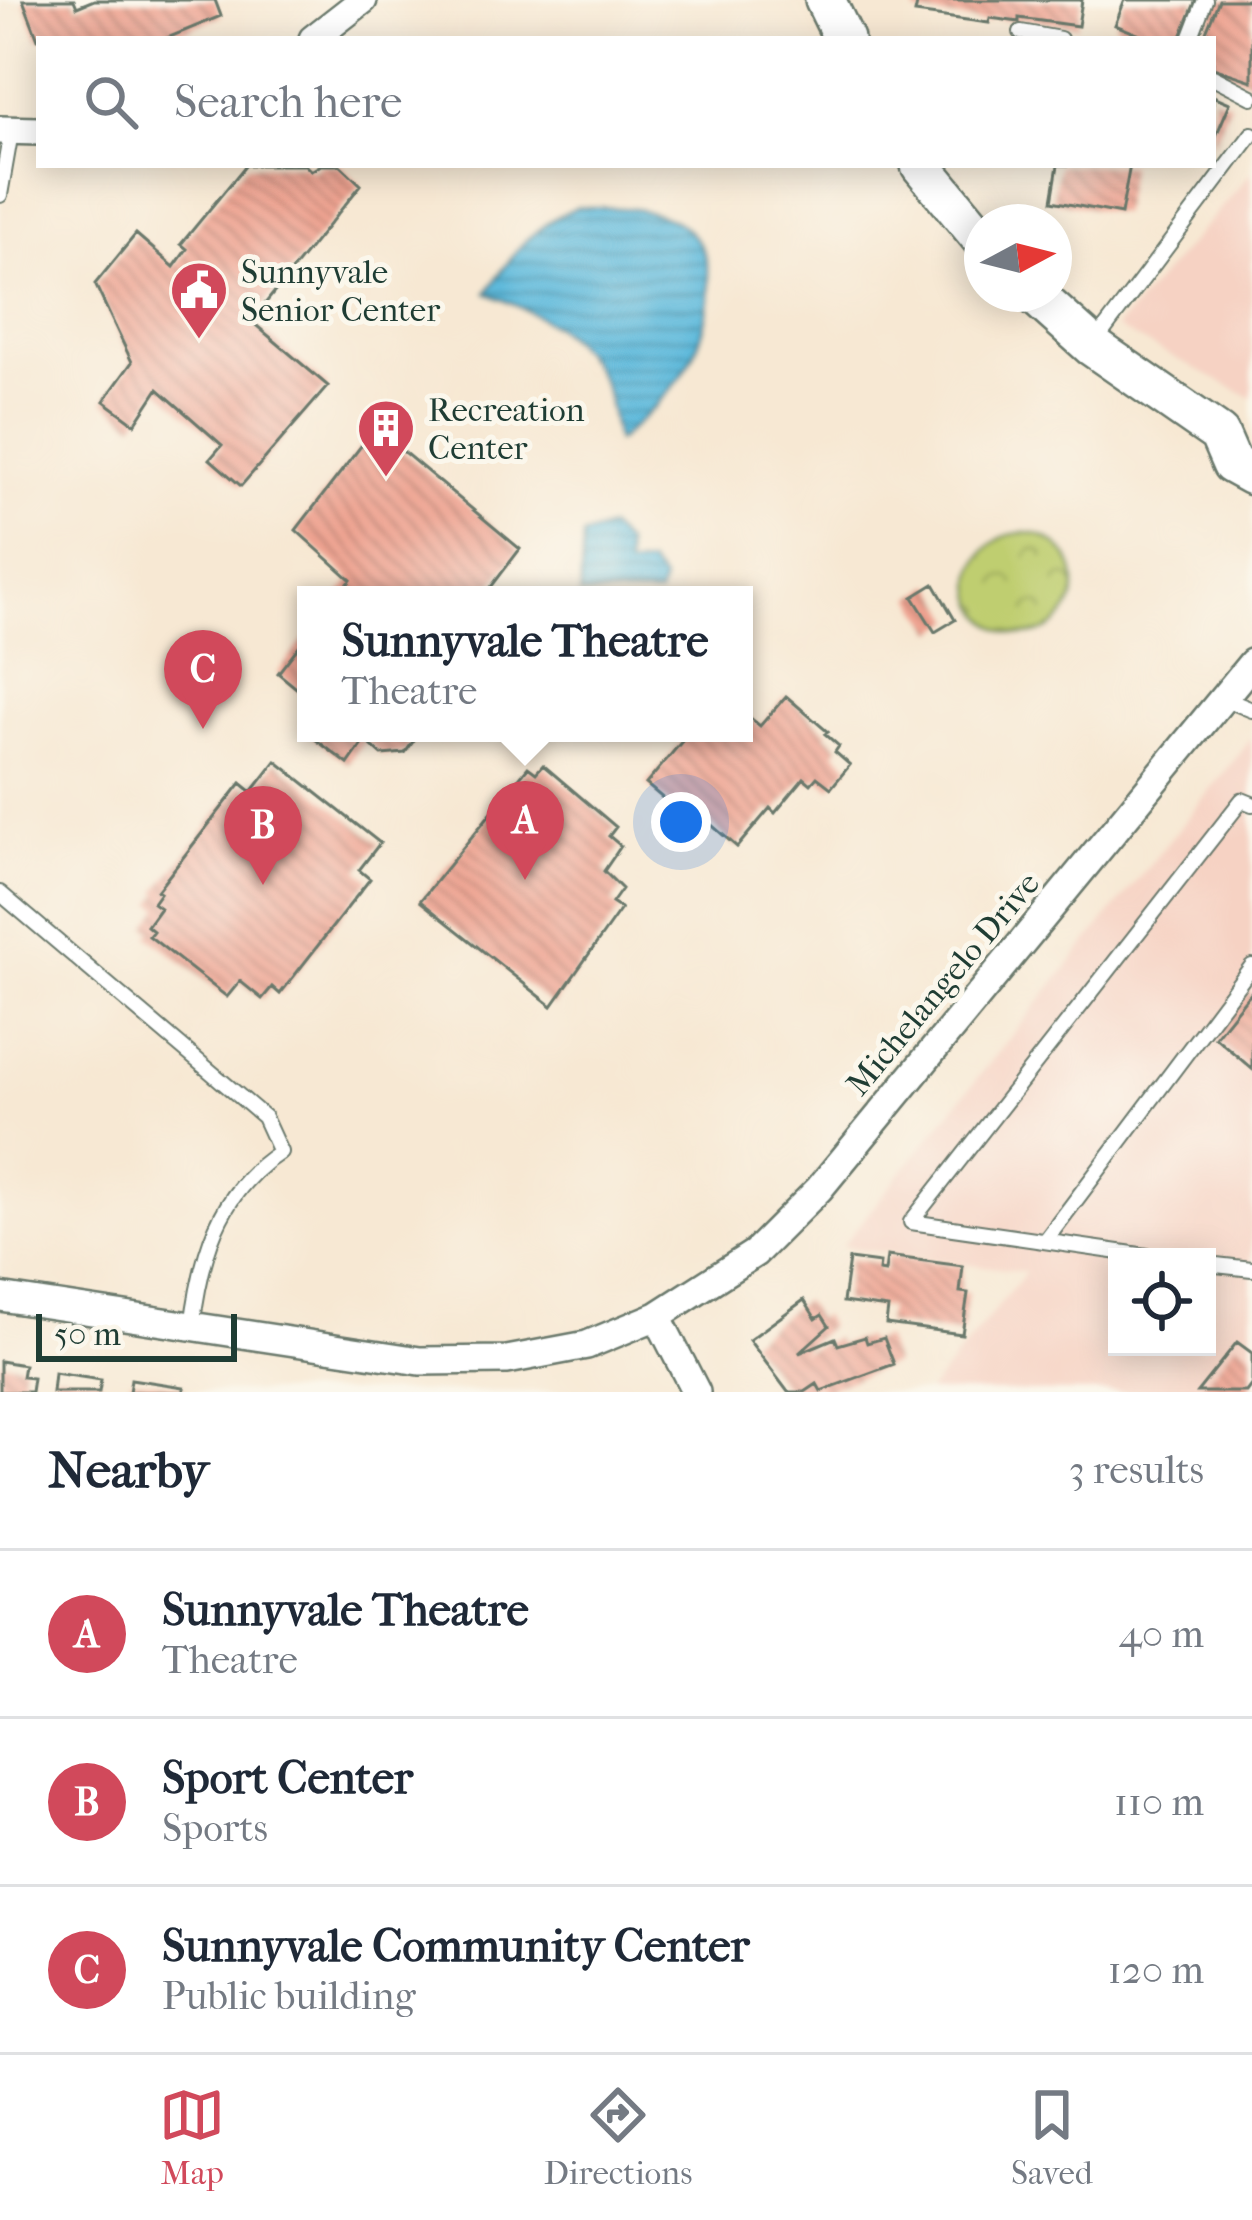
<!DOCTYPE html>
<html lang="en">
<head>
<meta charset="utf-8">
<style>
  :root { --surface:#fff; --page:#f6f6f7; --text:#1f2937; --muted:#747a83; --line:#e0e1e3; --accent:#d1495b }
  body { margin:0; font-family:"IM FELL French Canon",serif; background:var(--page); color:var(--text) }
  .controls { position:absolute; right:36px; bottom:36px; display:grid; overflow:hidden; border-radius:0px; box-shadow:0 6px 30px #0003 }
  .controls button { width:108px; height:108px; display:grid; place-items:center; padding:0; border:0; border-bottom:3px solid var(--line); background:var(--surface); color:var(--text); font:60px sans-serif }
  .compass { position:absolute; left:964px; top:204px; width:108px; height:108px; border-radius:50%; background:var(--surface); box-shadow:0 6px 30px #0003; rotate:83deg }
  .scale { position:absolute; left:36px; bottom:30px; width:201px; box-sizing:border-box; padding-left:12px; border:6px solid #1f3d34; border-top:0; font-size:33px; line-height:42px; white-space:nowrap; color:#1f3d34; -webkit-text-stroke:9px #fbf7ec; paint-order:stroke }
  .you { position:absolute; left:681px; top:822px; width:42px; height:42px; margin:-30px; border:9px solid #fff; border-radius:50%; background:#1a73e8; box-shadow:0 0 0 18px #1a73e833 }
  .badge { display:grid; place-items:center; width:78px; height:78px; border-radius:50%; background:var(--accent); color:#fff; font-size:39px; font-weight:700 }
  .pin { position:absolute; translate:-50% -99px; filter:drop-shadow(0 3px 6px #0008) }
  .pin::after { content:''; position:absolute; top:63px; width:42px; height:36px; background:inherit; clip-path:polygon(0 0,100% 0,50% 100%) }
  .popup { position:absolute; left:297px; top:586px; width:456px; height:156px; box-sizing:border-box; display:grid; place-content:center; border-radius:0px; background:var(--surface); filter:drop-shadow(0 3px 9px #0005); font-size:39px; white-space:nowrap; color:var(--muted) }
  .popup b { font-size:45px; color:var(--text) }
  .popup::after { content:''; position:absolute; left:50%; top:100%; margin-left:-24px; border:24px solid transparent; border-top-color:var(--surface) }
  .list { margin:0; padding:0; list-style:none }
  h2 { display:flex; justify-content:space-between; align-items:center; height:156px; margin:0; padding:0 48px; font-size:51px }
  h2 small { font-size:39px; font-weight:400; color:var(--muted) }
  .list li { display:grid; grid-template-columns:78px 1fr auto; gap:36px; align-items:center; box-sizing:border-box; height:168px; padding:0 48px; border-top:3px solid var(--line) }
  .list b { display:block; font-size:45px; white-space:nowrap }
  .list p { margin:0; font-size:39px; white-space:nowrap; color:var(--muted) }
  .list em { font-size:39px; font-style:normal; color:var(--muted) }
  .icon { flex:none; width:66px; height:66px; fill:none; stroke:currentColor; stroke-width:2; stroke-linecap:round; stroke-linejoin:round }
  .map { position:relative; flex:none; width:1252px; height:1392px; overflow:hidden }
  .search { position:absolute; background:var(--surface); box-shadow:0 6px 30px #0003; left:36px; right:36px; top:36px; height:132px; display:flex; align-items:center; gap:30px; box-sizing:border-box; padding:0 42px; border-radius:0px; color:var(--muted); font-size:45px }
  .sheet { height:660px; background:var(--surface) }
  nav { display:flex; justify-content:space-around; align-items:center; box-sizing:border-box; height:168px; border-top:3px solid var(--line); background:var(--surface); font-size:33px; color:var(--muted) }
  nav a { display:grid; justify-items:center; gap:6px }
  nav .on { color:var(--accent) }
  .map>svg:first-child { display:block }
</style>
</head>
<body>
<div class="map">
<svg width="1252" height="1392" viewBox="0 0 1252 1392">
  <defs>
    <pattern id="park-crowns" width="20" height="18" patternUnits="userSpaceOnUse" patternTransform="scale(3)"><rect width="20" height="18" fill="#bfce70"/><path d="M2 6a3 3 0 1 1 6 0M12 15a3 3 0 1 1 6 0" fill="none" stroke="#9ba85d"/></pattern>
    <pattern id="water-rules" width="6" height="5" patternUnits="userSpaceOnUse" patternTransform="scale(3)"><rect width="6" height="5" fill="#5fbadc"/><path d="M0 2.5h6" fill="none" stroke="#4e98b3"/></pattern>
    <pattern id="building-back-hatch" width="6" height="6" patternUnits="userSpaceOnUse" patternTransform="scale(3)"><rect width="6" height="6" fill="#eea290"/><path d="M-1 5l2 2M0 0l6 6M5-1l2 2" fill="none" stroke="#c08576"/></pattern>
  </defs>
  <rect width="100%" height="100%" fill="#fbf7ec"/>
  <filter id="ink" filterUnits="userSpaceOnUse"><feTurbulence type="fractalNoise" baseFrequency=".00833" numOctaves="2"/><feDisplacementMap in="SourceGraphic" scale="24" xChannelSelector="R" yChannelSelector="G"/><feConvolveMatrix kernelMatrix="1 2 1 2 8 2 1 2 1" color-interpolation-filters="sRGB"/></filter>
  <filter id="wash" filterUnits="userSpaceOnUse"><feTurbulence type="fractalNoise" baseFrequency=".004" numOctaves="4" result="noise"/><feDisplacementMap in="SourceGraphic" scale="48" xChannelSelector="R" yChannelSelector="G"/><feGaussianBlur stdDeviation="2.7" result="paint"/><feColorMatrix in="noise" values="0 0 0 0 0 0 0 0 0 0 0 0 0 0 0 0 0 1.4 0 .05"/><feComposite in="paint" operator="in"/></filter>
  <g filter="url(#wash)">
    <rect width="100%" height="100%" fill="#f7e8d3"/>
    <path fill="#f6d2c3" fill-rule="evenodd" d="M1252,172V398L1116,328Z
      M1252,738V1392H928L1026,1272L842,1246ZM1117,1257H1207V1347H1117Z"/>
    <path fill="url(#park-crowns)" stroke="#6f8652" stroke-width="3" d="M973 584a51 51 0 1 1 102 0a51 51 0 1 1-102 0Z"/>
    <path fill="url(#water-rules)" stroke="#3f7c88" stroke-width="3" d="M577,207C610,208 648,205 678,223C731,254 708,344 676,383C659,405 637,423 616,442C612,424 611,402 604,386C583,335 535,312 487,293C513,253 532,226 577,207Z
      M609,528L625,544L627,567L648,564L663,580L659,595H580L583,536Z"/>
    <g id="blocks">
      <path fill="url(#building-back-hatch)" d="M23,0H74L77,7L94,0H215L221,16L165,39H38Z
        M918,0H1082L1078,26L1019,18V22L990,18L989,23L915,13Z
        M1125,0H1196L1180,39H1150L1115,25Z
        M1219,0H1252V81L1213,68V39H1203Z
        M1213,96L1230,103L1213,143Z
        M246,165H305L311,171L321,165H340L361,185L251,321L328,386L241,486L210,459L222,445L158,389L135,424L104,401L132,362L95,284L136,234L174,267L187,249L181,244Z
        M1058,165H1130L1121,214L1052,201Z
        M375,428L520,549L485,595H339L351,580L296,530Z
        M934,584L955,620L935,632L913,597Z
        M306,637V696L278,673Z
        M786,696L828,732L825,734L839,746L835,752L850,765L831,788L817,777L811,784L804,778L775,813L770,808L737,847L699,814L692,823L646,784L689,733H744V713L760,726Z
        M307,733H419L405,753L382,755L365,740L348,764Z
        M276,761L380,843L359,870L370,879L280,994L272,987L262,999L240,981L227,997L149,936L153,931L147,926L160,908L153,903L160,893L157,891L241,783L252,792Z
        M543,765L616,827L609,836L621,846L604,871L622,889L612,903L621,909L552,1006L420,901L528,767L536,773Z
        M1252,991V1069L1215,1037Z
        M887,1256L963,1266L960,1292L968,1293L962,1334L886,1324L888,1308L843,1302L849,1259L880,1263L879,1271L885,1272Z
        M804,1300L816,1319L822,1315L829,1326L799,1353L835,1338L838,1345L865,1337L867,1343L884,1338L894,1364L821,1391L817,1384L805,1392H788L749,1340Z
        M1237,1342L1252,1353V1384L1246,1392H1197Z
        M0,1361L24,1365L22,1377L33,1378L31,1392H0Z
        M54,1373L101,1380L99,1392H52Z
        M131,1379L184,1387V1392H129Z"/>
    </g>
  </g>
  <g filter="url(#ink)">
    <use href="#blocks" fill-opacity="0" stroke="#6b796c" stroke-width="3"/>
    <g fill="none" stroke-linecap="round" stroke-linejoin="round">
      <g stroke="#6b796c" stroke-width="18">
        <path id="service" d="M1021,32L1060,39
          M1190,39L1205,0
          M1213,77L1252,97
          M0,195L11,132
          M1095,342L1252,134
          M1225,699L1252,710
          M0,893L264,1117L280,1152C218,1192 201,1256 192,1327
          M1045,1241L1252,966
          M1154,1257L911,1222L1242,800L1252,804
          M1207,1264L1252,1269"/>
      </g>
      <g stroke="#6b796c" stroke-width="32">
        <path id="minor" d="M313,39L363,0
          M0,130L39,131
          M0,1297L420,1361L507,1360L587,1345L657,1316L755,1253L819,1189L1252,663
          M657,1316L696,1392"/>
      </g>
      <g stroke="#6b796c" stroke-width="44">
        <path id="secondary" d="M825,0L844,39
          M921,165L982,239
          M1034,294L1092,346L1219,434L1232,464L1252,475"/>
      </g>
      <use href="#service" stroke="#fff" stroke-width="14"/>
      <use href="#minor" stroke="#fff" stroke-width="27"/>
      <use href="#secondary" stroke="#fff" stroke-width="39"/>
    </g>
  </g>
  <defs>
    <g id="civic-pin" transform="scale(3)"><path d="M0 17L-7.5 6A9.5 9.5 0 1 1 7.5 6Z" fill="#d1495b" stroke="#fbf7ec"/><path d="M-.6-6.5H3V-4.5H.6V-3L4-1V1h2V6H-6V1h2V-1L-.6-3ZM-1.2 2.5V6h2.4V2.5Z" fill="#fff"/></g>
    <g id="building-pin" transform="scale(3)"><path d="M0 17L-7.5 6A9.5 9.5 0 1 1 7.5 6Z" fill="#d1495b" stroke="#fbf7ec"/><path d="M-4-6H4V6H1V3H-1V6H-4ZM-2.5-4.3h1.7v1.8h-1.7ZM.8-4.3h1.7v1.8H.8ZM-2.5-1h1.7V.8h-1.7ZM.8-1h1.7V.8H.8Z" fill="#fff"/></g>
  </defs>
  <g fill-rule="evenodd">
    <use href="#civic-pin" x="199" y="290"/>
    <use href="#building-pin" x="386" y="428"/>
  </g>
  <g text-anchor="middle" stroke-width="10" stroke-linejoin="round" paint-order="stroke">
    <g font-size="33" fill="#1f3d34" stroke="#fbf7ec" text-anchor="start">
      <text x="241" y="283">Sunnyvale<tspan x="241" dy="38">Senior Center</tspan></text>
      <text x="428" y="421">Recreation<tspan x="428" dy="38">Center</tspan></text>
    </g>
    <g font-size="33" fill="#1f3d34" stroke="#fbf7ec">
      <text transform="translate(942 983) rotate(-50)" y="12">Michelangelo Drive</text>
    </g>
  </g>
</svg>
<div class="controls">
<button><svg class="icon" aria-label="locate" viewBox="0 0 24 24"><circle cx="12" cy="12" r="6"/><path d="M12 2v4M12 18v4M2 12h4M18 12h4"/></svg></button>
</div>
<svg class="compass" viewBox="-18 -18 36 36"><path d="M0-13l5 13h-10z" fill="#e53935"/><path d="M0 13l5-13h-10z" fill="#747a83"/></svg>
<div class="scale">50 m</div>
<div class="you"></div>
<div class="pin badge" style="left:525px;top:880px">A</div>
<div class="popup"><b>Sunnyvale Theatre</b>Theatre</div>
<div class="pin badge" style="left:263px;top:885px">B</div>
<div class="pin badge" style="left:203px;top:729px">C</div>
<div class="search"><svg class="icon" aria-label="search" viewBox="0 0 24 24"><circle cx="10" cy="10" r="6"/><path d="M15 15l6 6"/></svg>Search here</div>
</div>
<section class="sheet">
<h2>Nearby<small>3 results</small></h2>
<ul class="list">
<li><span class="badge">A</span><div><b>Sunnyvale Theatre</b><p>Theatre</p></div><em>40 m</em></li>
<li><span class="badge">B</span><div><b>Sport Center</b><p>Sports</p></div><em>110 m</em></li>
<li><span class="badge">C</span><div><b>Sunnyvale Community Center</b><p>Public building</p></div><em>120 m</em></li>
</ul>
</section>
<nav>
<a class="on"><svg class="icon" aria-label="map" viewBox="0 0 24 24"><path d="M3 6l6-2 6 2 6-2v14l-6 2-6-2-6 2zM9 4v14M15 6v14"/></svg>Map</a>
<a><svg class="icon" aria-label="directions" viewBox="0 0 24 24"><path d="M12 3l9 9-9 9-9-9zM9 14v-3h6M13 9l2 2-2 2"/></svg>Directions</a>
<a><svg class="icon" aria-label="saved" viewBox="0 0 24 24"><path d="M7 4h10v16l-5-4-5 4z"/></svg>Saved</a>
</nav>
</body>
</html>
